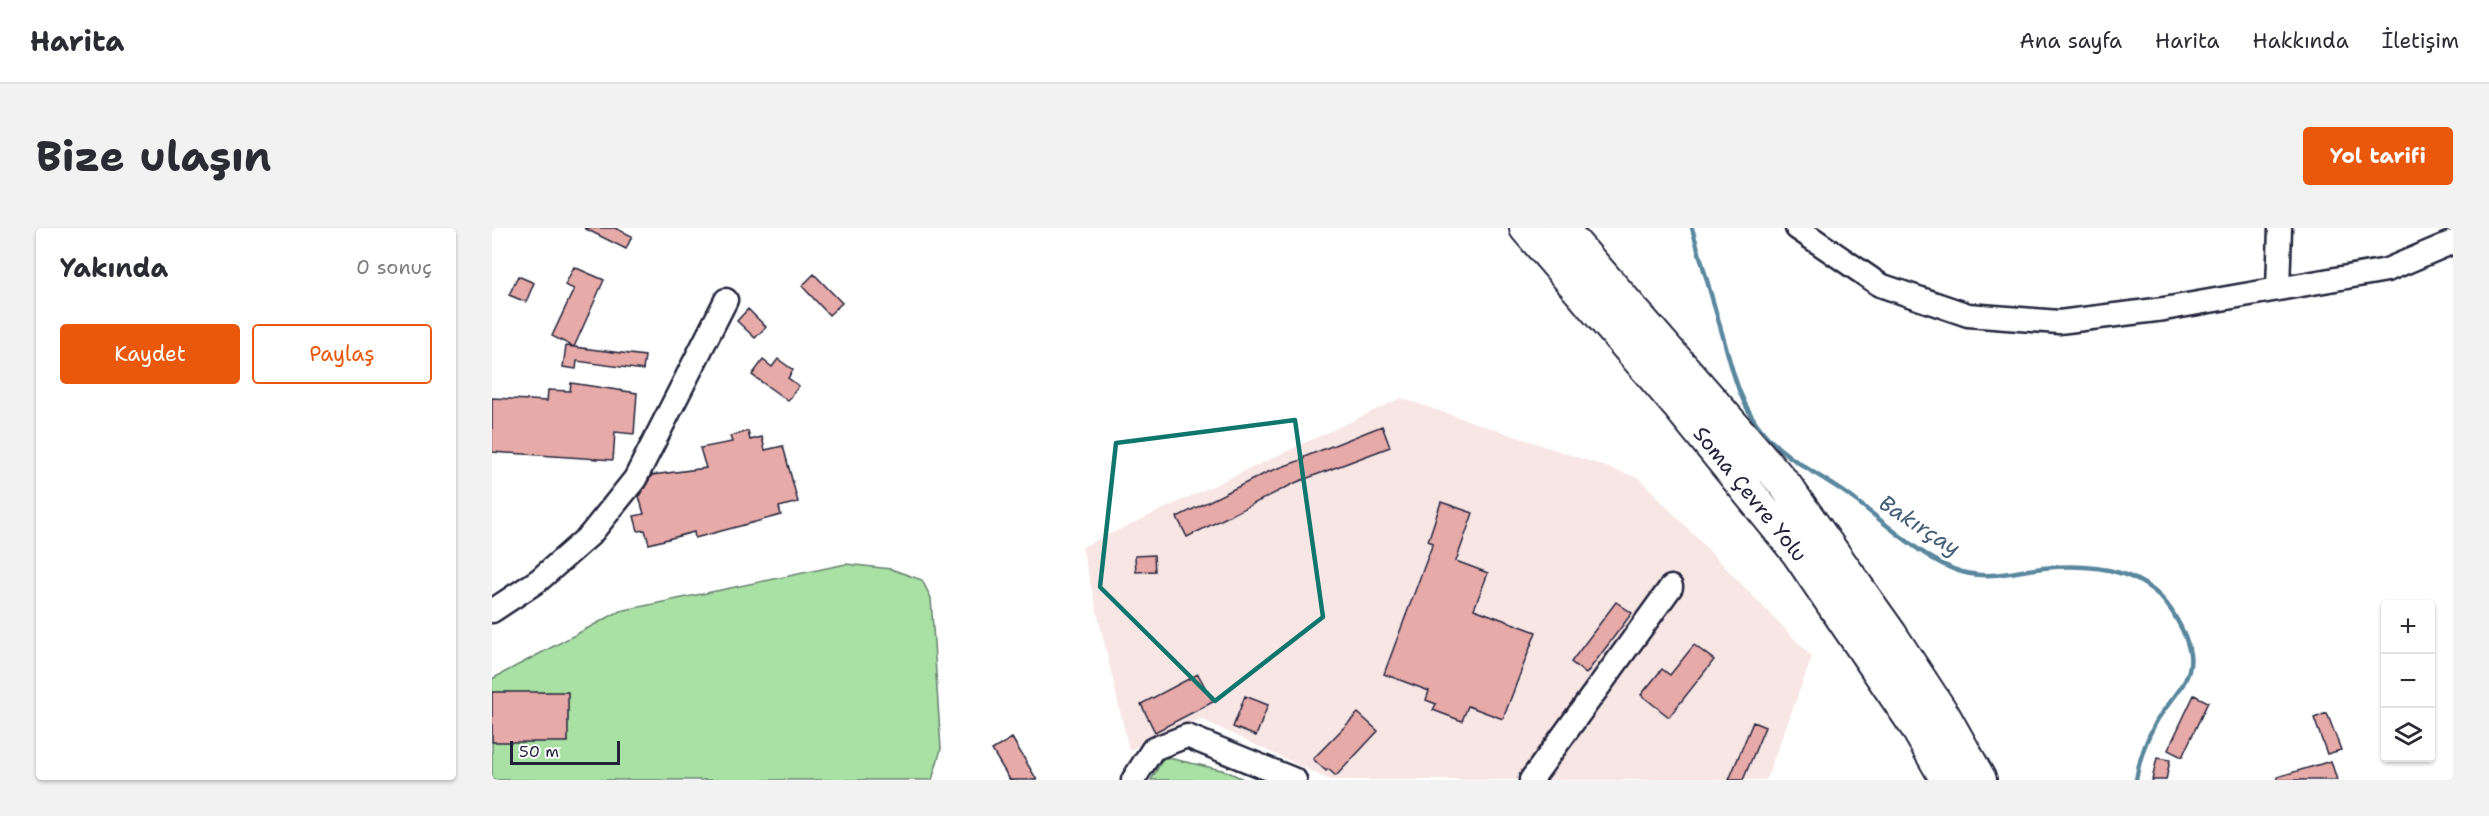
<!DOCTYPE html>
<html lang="tr">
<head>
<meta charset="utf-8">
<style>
  :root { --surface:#fff; --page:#f2f2f3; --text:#2b2b33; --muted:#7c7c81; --line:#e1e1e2; --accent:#ea580c }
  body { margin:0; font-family:"Shantell Sans",sans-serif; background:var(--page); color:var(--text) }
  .controls { position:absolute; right:18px; bottom:18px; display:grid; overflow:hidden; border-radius:6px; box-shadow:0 2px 4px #0004 }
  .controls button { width:54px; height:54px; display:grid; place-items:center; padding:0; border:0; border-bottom:2px solid var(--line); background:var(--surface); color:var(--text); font:30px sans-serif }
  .scale { position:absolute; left:18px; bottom:15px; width:110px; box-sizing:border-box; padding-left:6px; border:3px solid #22223b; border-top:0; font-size:16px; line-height:21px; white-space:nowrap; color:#22223b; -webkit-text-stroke:4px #fff; paint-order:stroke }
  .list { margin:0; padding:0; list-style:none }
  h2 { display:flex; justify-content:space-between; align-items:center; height:78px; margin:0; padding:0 24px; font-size:26px }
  h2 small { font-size:20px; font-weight:400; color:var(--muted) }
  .actions { display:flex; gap:12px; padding:18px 24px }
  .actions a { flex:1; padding:14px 0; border:2px solid var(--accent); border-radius:6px; text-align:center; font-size:21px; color:var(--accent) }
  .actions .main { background:var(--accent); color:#fff }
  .icon { flex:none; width:33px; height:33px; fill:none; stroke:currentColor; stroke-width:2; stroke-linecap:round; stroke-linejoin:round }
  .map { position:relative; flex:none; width:1961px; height:552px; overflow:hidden; border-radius:6px }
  header { display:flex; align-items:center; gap:36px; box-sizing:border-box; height:84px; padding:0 30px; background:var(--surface); border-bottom:2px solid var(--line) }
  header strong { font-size:28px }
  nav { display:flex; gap:33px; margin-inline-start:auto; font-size:21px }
  .intro { display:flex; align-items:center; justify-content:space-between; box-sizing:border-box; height:144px; padding:0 36px }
  h1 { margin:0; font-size:42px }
  .button { padding:15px 27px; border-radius:6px; background:var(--accent); color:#fff; font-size:21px; font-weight:700 }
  main { display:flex; gap:36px; padding:0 36px }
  aside { flex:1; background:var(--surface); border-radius:6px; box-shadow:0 2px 4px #0004 }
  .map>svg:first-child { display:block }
</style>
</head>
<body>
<header>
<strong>Harita</strong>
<nav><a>Ana sayfa</a><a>Harita</a><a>Hakkında</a><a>İletişim</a></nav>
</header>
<div class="intro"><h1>Bize ulaşın</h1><a class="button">Yol tarifi</a></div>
<main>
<aside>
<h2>Yakında<small>0 sonuç</small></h2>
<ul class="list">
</ul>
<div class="actions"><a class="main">Kaydet</a><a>Paylaş</a></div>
</aside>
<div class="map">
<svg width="1961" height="552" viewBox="0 0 1961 552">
  <rect width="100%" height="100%" fill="#fff"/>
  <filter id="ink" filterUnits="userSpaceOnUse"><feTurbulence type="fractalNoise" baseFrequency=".0167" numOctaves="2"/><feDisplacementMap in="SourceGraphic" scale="12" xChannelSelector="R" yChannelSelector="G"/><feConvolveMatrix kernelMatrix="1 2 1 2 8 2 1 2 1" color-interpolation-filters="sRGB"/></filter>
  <g filter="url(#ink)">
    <path fill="#f8e6e5" d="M909,170L1147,250L1320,429L1274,552H838L709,491L637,522L590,319Z"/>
    <path fill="#a9e0a4" stroke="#668170" stroke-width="1.5" d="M354,336L399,341L430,352L439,370L449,521L440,552H0V451L128,383Z
      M672,529L734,543L753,552H659Z"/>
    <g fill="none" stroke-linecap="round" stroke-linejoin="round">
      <path stroke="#5a879e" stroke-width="4.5" d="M1200,0C1210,35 1220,70 1230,105C1240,140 1247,176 1271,204C1293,231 1327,246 1355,266C1387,289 1433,334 1470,344C1499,352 1523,343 1551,340C1603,335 1659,341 1685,392C1691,402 1696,414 1698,426C1702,455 1675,473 1663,496C1653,514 1647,533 1644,552"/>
    </g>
    <path fill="#e6aaa8" stroke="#22223b" stroke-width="1.5" d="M92,0H123L140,8L134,21Z
      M82,39L112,52L82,119L60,108L82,61L73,57Z
      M322,46L350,75L337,87L310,58Z
      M26,48L42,55L34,74L17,67Z
      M256,81L274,99L263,110L245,93Z
      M74,118L153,128L151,142L85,133L84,141L71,139Z
      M286,131L301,142L296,150L307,158L296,173L260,147L271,132L280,139Z
      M79,155L145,165L142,206L123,204L121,232L0,224V170L55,173L56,162L78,163Z
      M890,198L898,219L805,254L695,309L685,289L776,244L812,231V229Z
      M256,203L258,212L270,209L273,222L291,218L306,274L287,279L289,287L203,310L202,304L157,316L153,302L146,303L142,288L152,286L147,268L160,247L214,240L208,220L240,214L238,208Z
      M949,274L981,285L964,333L996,345L982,381L1044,404L1011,491L976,478L970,493L941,482L944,476L934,472L937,463L892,446L941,315L936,313Z
      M662,327L663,343L644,344L643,328Z
      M1124,374L1140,385L1094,446L1079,434Z
      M1202,417L1222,432L1177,489L1149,467L1170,441L1178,447Z
      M706,446L721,474L663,504L649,476Z
      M0,464H76V514H0Z
      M1702,467L1716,474L1690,529L1676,522Z
      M753,468L776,477L764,508L741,499Z
      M866,485L886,503L844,548L836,541L834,543L821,531Z
      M1835,485L1849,522L1835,526L1822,490Z
      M1261,494L1273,499L1251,552H1237Z
      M520,510L545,552H518L500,522Z
      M1665,530L1678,532L1674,552H1660Z
      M1839,533L1845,552H1785V549Z"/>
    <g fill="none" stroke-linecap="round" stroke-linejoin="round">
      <g stroke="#22223b" stroke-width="27">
        <path id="minor" d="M1305,0L1388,57L1476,87L1567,94L1672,81L1895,42L1961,14
          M1786,61L1788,0
          M0,383L47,352L98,307L143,251L234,72
          M641,552L661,521L695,508L803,552
          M1039,552L1179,359"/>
      </g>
      <g stroke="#22223b" stroke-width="36">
        <path id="highway" d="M1034,0L1185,176L1306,325L1424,498L1455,552
          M1069,0L1293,257L1399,407L1452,488L1488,552"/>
      </g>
      <use href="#minor" stroke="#fff" stroke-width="22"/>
      <use href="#highway" stroke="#fff" stroke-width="32"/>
    </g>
  </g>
  <path fill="none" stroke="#0f766e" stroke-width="4.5" stroke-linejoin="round" d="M803,192L831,389L723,473L608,359L624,215Z"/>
  <g text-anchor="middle" stroke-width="6" stroke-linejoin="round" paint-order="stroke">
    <g font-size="21" fill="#22223b" stroke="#fff">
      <text transform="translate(1258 266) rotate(51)" y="7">Soma Çevre Yolu</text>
    </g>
    <g font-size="22" font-style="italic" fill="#435d75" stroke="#fff">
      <text transform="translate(1428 297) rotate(33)" y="8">Bakırçay</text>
    </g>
  </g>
</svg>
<div class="controls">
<button>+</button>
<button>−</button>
<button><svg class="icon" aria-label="layers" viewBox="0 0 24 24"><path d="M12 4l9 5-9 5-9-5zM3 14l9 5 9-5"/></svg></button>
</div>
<div class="scale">50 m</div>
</div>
</main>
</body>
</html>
